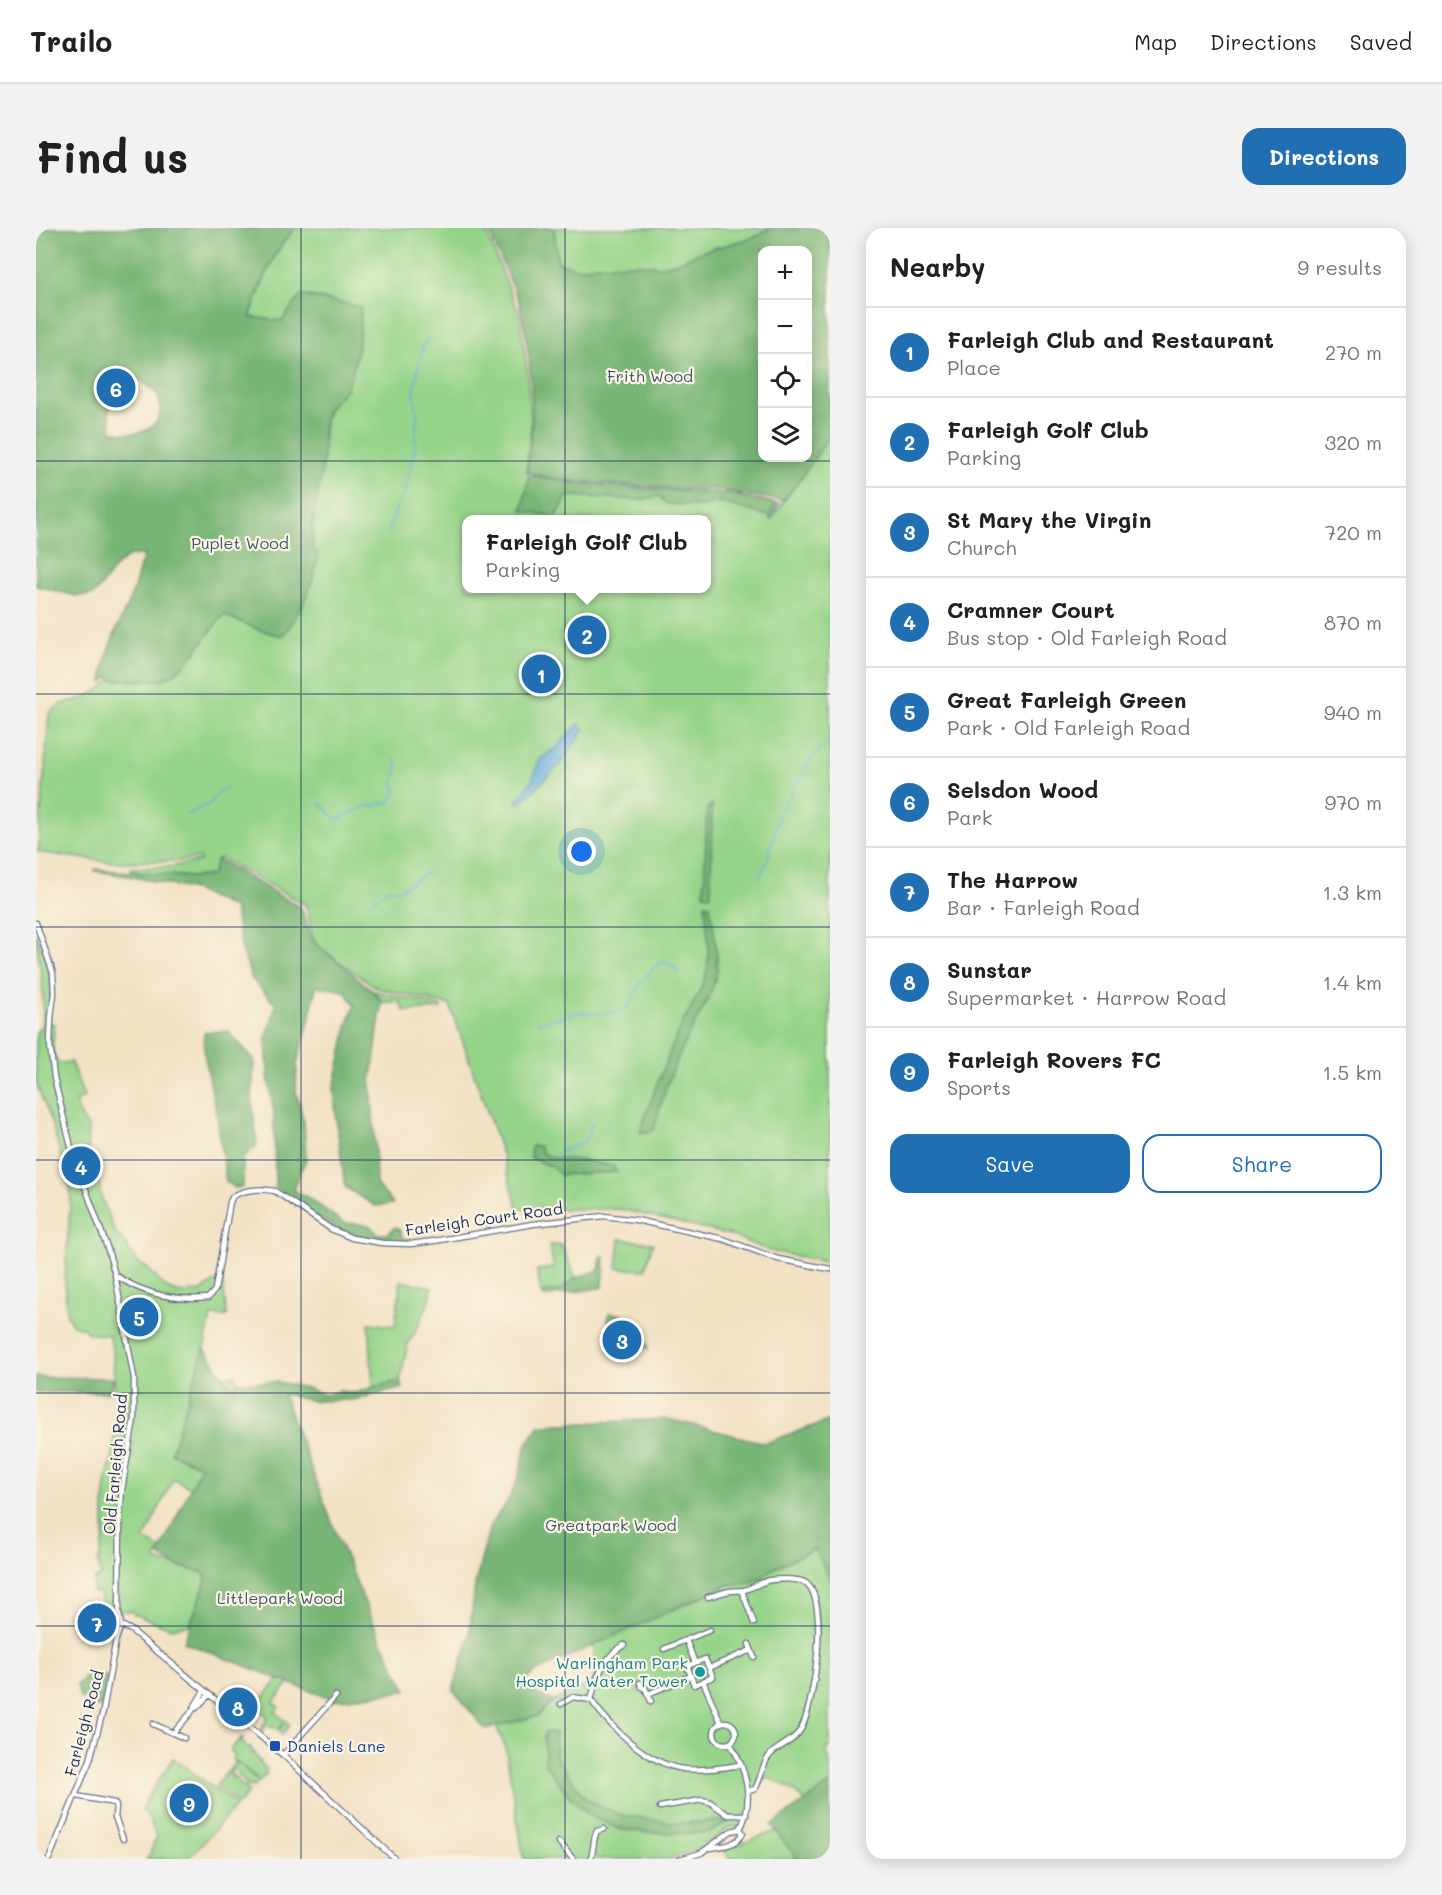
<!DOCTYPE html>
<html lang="en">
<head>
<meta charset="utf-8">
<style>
  :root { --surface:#fff; --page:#f2f2f2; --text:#202124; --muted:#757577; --line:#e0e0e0; --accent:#1f6fb2 }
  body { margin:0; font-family:Mali,sans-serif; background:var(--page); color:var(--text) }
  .controls { position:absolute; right:18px; top:18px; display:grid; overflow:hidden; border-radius:12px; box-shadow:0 3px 15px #0003 }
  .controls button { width:54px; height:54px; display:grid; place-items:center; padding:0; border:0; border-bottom:2px solid var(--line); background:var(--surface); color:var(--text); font:30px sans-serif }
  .you { position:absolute; left:546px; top:624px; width:21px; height:21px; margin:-15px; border:4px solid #fff; border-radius:50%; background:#1a73e8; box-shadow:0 0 0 9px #1a73e833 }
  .badge { display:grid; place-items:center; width:39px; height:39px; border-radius:50%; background:var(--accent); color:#fff; font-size:20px; font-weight:700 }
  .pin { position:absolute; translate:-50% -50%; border:3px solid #fff; box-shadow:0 2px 6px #0006 }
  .popup { position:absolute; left:426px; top:287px; width:249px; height:78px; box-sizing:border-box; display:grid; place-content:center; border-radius:12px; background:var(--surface); filter:drop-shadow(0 2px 4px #0005); font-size:20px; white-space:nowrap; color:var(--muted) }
  .popup b { font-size:22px; color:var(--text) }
  .popup::after { content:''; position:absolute; left:50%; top:100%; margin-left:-12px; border:12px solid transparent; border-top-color:var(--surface) }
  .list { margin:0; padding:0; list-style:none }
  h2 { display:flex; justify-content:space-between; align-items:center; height:78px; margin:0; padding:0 24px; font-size:26px }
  h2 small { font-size:20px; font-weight:400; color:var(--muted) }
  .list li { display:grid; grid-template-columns:39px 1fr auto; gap:18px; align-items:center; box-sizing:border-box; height:90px; padding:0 24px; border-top:2px solid var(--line) }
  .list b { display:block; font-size:22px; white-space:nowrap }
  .list p { margin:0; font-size:20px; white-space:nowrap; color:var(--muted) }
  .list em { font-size:20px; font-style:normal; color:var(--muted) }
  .actions { display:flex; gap:12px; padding:18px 24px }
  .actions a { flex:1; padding:14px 0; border:2px solid var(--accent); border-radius:18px; text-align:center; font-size:21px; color:var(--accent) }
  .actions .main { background:var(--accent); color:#fff }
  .icon { flex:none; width:33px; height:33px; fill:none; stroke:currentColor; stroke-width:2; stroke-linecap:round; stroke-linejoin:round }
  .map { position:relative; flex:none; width:794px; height:1631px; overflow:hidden; border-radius:18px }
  header { display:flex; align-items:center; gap:36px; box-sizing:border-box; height:84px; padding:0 30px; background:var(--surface); border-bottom:2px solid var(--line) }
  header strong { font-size:28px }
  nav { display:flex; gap:33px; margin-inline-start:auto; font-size:21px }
  .intro { display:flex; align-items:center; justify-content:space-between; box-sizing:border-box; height:144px; padding:0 36px }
  h1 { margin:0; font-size:42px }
  .button { padding:15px 27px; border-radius:18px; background:var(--accent); color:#fff; font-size:21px; font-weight:700 }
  main { display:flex; gap:36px; padding:0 36px }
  aside { flex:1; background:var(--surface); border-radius:18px; box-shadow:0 3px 15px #0003 }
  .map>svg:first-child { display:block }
</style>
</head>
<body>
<header>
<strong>Trailo</strong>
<nav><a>Map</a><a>Directions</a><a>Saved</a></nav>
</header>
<div class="intro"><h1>Find us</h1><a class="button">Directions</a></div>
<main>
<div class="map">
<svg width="794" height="1631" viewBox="0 0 794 1631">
  <rect width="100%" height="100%" fill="#fcf5e5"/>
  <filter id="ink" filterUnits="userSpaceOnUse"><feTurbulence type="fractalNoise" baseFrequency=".0167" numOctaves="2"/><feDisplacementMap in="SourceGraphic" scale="12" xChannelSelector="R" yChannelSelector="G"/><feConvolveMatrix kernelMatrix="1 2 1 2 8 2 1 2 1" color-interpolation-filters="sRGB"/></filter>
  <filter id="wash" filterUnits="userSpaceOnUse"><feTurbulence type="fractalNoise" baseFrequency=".008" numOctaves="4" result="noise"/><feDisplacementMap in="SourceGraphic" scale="24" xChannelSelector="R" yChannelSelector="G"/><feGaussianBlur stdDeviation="1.35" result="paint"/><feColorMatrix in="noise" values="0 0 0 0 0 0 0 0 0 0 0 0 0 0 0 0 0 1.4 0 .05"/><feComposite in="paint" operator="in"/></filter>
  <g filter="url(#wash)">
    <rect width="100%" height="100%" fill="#f2e2c4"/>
    <path fill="#96d489" stroke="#588274" stroke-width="1.5" fill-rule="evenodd" d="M259,0H447L450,3L483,86L491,142L495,194L493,221L490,242L495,248L537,255L640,263L691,265L743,276L734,291L735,292L794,207V1035L734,1023L694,1007L584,981H482L465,923L414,777L341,760L283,719L277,711L270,677L185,630L181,631L177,647L157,649L95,644L94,640L132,639L164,633L163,630L141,633L73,634L2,624L13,486L25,476L48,470L65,461L76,450L77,452C95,452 118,455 134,448C152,440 174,401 188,387L246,408L258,393L277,321V286L287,233L288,202L290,188L293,180L310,161L325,85L324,79L275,68L247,93L214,89C226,58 235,26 259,0ZM431,292H671V360H431Z
      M503,0H735L719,9L668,23L640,35L625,38L603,36L565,37L540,40L515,32Z
      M0,706L13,741L15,755L12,795L19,796C18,808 13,826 23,835L35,834L48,869L40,873L41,881L53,901L51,909L52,918L63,955L65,968L79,1004L89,1014L94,1024L104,1036L111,1040L130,1060L142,1064L150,1065L165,1063L186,1049L191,1088H175L168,1120L187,1148L200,1147L201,1162L184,1202L155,1260L137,1251L108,1311L125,1321L119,1332L165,1344L170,1347L169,1356L154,1396L135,1400L98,1386L96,1383H80L67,1380L64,1365L57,1364L58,1352L65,1348L62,1336L68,1310V1271L72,1245L77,1227L82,1172L78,1153L77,1125L73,1107L53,1106L47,1100L37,1097L31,1087L29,1052L35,964L17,900L0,854V804L6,798C7,784 8,769 6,754C5,738 0,723 0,706Z
      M337,763L405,778V781L368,783L364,774H346Z
      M584,1011L617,1015L609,1042L581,1040Z
      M513,1017H525L540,1050L525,1062L505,1065L501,1042L518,1040Z
      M365,1053L396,1059L394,1071L381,1101L372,1115L364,1153L337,1159L333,1095L359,1098Z
      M778,1321L794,1350V1519L790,1521L794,1534V1556L769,1574C758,1560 744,1553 727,1549L721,1563L715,1565L714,1584L708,1600L693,1599L670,1618L633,1631H488L469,1518L460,1498L502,1488L517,1473L539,1464L557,1453L560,1439L557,1417L694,1356C722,1357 721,1349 743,1338C754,1332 767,1326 778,1321Z
      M243,1451L253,1455L237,1475L243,1479L239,1484L254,1497L246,1507L243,1503L248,1495L242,1502L237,1498L236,1500L231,1496L225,1506L223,1503L232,1489L224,1482L221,1485L218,1482L216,1483Z
      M206,1509L207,1510L205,1513L209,1516L208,1518L211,1520L215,1519L216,1522L215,1523L217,1525L219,1524L223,1534L225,1533L224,1535L231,1541L229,1543L231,1545L224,1553L206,1538L223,1554L218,1559L217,1557L215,1559L213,1557L211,1558L198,1540L194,1545L195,1548L197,1547L198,1551L200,1550L207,1560L210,1559L213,1564L203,1576L180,1557L200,1534L205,1538L196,1530L198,1527L195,1524V1521Z
      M137,1530L201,1577L152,1631H109L112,1630L121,1608L110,1585L106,1583L110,1572Z
      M740,1603L761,1631H694L688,1622Z"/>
    <path fill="#78b675" stroke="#4a726a" stroke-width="1.5" fill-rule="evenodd" d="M0,0H259C236,25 224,57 214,89L246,93L265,67L324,79C327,98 319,145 310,161C305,169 295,174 291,182C284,198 289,217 287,233C284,263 274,290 277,321L281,324C283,349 262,390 246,408L223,402L188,387C171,404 156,436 134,448C120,455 93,452 77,452L74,448L67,454C67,423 84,396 95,368C101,355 102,340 108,327C81,323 74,352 57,367L40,368L0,358ZM80,140C93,146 115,156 122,168C125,173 124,177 124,182C123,206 93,208 76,203L73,184L76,166C69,158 58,154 67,141Z
      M452,0H518L522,35L540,40L565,37L603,36L625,38L640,35L668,23L719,9L735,0H794V207L768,246L747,273L681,261H640L526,252L500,247L492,243C490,228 496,211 496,196C497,156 492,112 483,74ZM726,22H772V230H726Z
      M493,247L537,255L640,263L691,265L740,276L733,288L683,274L665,278L631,276L623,268L603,272L535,268L531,269L521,287L517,288L486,283Z
      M676,576L675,667L668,666L671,580Z
      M181,631L265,680L276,712L337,763L346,774L335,855L339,917L340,956L357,976L339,978L309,959L300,889L298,861L312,795L319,777L308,763L280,758L272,798L261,835L260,863L268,894L270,931L257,962L271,969L308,995L333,997L342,1006H352L359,999L363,1001L367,1010L373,1011L374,1014C313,1013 286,997 239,959L238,885L232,849L230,811L240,777L216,751L206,723L198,680L158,662L92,648L59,643V641L157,649L176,647Z
      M669,676L674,677C676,694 683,727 681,742C678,766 662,788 651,810C637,839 625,871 618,902L614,904H604C617,866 631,828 648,792C656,776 666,763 670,746C675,724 671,698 669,676Z
      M192,803L218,832L216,871L221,917L207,930V959L199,960L190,953L181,888L168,825V804Z
      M496,918H503L507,926L519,930L546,932L577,938L581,944L525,947L516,939L495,930L494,924Z
      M569,1028L567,1059L508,1069L505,1065L525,1062L540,1050L563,1042L565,1029Z
      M573,1085C602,1087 605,1093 612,1120L573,1124L572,1119L607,1117V1113L603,1109L597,1111L595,1106L574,1101L572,1092Z
      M168,1120L190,1153L200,1162L201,1154H241L271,1160L289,1167L304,1163L320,1165L337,1159L364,1153L367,1160L317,1172L277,1173L247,1166L299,1303L343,1408L371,1463L297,1472L148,1414L169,1356L170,1347L165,1344L141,1338L122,1327L165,1238L135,1225Z
      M0,1149L78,1150L74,1164H0Z
      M632,1191L729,1215L794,1192V1350L778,1321L740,1339L724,1351L707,1356H694L503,1442L487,1454L494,1463L517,1473L502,1488L449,1501L417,1462L433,1409L439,1357L454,1297L468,1279L477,1262L482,1251L490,1217L504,1197Z
      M51,1446L72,1449L65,1479L52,1478L51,1472L44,1470L41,1457Z
      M508,1504L519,1505L520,1529L550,1571L584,1587L643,1595L695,1592L672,1605H622L586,1602L554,1588L535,1570L509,1536Z
      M794,1556V1631H761L736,1597Z"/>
    <path fill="#62abda" stroke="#3e6d9c" stroke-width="1.5" d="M543,496L548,500V502L525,535L488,572L482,575L481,572L496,553L504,531L520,520Z"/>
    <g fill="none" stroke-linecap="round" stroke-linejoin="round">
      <path stroke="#62abda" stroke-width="1.5" d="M352,304L358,285L367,269L379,219L381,185L378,166L380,152L384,128L391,109
        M284,575L300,591H303L325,580L353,574L360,565C360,561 358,558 358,554C359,543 365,542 358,529
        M151,587L173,576L183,564L192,558
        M723,650L732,631L743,587L773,534L784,521L794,514
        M336,674L350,661H365L392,644
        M502,795L543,785L572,786L584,784L593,778L604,756L620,737C628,732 637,738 643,744
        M519,926L546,915L550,911L557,895"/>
    </g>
  </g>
  <g filter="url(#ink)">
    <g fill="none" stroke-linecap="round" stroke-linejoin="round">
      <g stroke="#666e82" stroke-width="7">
        <path id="minor" d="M0,695L17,745L18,765L15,790L14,817L18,850L36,923L72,1022L79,1047L98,1150V1191L86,1261L84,1286L83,1385L85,1397
          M79,1047C107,1066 138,1073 172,1070L179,1062L194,974L197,968C210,961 224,960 239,963L295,1001L316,1010L346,1015L374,1016L398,1013L497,996L568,988L600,992L687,1011L742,1031L794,1041
          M706,1363L718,1395
          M672,1369C680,1367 687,1364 694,1363C699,1362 703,1363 708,1362C716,1360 725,1354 734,1352C742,1351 762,1350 770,1355C794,1372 778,1478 765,1501C758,1514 743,1517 734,1527C725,1537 726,1550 719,1561L712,1563
          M85,1397L95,1402L247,1527L359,1631
          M650,1412L659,1435
          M713,1416L718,1429
          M628,1421L674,1402
          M655,1448L658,1457L667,1453L685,1495
          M667,1453L677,1449L673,1440
          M604,1455L606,1459L609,1460L615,1473
          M612,1466L655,1448L651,1438L669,1431L673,1440L715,1422
          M555,1472C560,1450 567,1429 588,1417
          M525,1476L537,1469L555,1472C574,1499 613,1537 648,1541C666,1543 686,1540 704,1537
          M160,1480L173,1467
          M678 1505a11 11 0 1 1 22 0a11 11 0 1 1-22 0Z
          M117,1496L148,1510
          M138,1504L154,1486L168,1463
          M247,1527L300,1468
          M40,1568L78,1575L80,1578L79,1589L87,1611
          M624,1579L666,1572L674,1574L692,1587H710
          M523,1614L537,1631
          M674,1620C686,1618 701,1618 707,1605L704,1601C719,1574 710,1540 694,1515
          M13,1631L54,1532L67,1483L80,1411L85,1397
          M554,1631C559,1622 556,1612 561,1603L568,1601
          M644,1631L665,1625L695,1603L704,1601"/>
      </g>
      <use href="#minor" stroke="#fff" stroke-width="4.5"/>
    </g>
  </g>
  <path fill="none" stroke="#1b2f5e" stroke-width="1.5" stroke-opacity="0.55" d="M265,0V1631M529,0V1631M0,233H794M0,466H794M0,699H794M0,932H794M0,1165H794M0,1398H794"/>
  <circle fill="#0f9aa8" stroke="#fcf5e5" stroke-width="2" cx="664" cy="1444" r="6"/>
  <rect fill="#1a4fb4" stroke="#fcf5e5" stroke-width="2" x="233" y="1512" width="12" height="12" rx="3"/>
  <g text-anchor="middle" stroke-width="4.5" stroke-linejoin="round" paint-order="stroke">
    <g font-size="16" fill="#3a5869" stroke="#fcf5e5">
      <text x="614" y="154">Frith Wood</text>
      <text x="204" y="321">Puplet Wood</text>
      <text x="575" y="1303">Greatpark Wood</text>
      <text x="244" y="1376">Littlepark Wood</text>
    </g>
    <g font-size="16" fill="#1b2f5e" stroke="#fcf5e5">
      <text transform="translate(448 991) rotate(-8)" y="6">Farleigh Court Road</text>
      <text transform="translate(79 1236) rotate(-85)" y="6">Old Farleigh Road</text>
      <text transform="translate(48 1495) rotate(-75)" y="6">Farleigh Road</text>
    </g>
    <g font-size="16" fill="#0d838f" stroke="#fcf5e5" text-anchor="end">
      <text x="652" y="1441">Warlingham Park<tspan x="652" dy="18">Hospital Water Tower</tspan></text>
    </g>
    <g font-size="16" fill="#164399" stroke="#fcf5e5" text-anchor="start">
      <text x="251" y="1524">Daniels Lane</text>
    </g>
  </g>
</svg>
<div class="controls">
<button>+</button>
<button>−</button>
<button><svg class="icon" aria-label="locate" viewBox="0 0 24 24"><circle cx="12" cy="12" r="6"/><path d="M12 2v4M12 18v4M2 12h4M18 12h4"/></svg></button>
<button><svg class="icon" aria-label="layers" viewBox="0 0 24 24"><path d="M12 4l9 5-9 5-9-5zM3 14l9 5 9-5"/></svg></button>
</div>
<div class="you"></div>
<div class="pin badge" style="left:505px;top:446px">1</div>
<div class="pin badge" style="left:551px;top:407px">2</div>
<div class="popup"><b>Farleigh Golf Club</b>Parking</div>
<div class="pin badge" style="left:586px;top:1112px">3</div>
<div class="pin badge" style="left:45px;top:938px">4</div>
<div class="pin badge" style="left:103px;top:1089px">5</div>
<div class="pin badge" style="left:80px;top:160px">6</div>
<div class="pin badge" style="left:61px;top:1395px">7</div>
<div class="pin badge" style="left:202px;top:1479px">8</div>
<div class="pin badge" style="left:153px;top:1575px">9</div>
</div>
<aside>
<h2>Nearby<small>9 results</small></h2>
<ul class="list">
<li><span class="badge">1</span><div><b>Farleigh Club and Restaurant</b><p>Place</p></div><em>270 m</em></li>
<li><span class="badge">2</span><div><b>Farleigh Golf Club</b><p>Parking</p></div><em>320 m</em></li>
<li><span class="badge">3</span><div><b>St Mary the Virgin</b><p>Church</p></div><em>720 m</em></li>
<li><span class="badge">4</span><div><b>Cramner Court</b><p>Bus stop · Old Farleigh Road</p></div><em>870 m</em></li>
<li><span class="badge">5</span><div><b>Great Farleigh Green</b><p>Park · Old Farleigh Road</p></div><em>940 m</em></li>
<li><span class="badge">6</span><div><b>Selsdon Wood</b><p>Park</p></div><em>970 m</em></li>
<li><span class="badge">7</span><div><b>The Harrow</b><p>Bar · Farleigh Road</p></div><em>1.3 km</em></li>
<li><span class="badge">8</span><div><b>Sunstar</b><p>Supermarket · Harrow Road</p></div><em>1.4 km</em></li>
<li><span class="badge">9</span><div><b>Farleigh Rovers FC</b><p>Sports</p></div><em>1.5 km</em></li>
</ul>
<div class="actions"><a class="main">Save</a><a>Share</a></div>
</aside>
</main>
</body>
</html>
